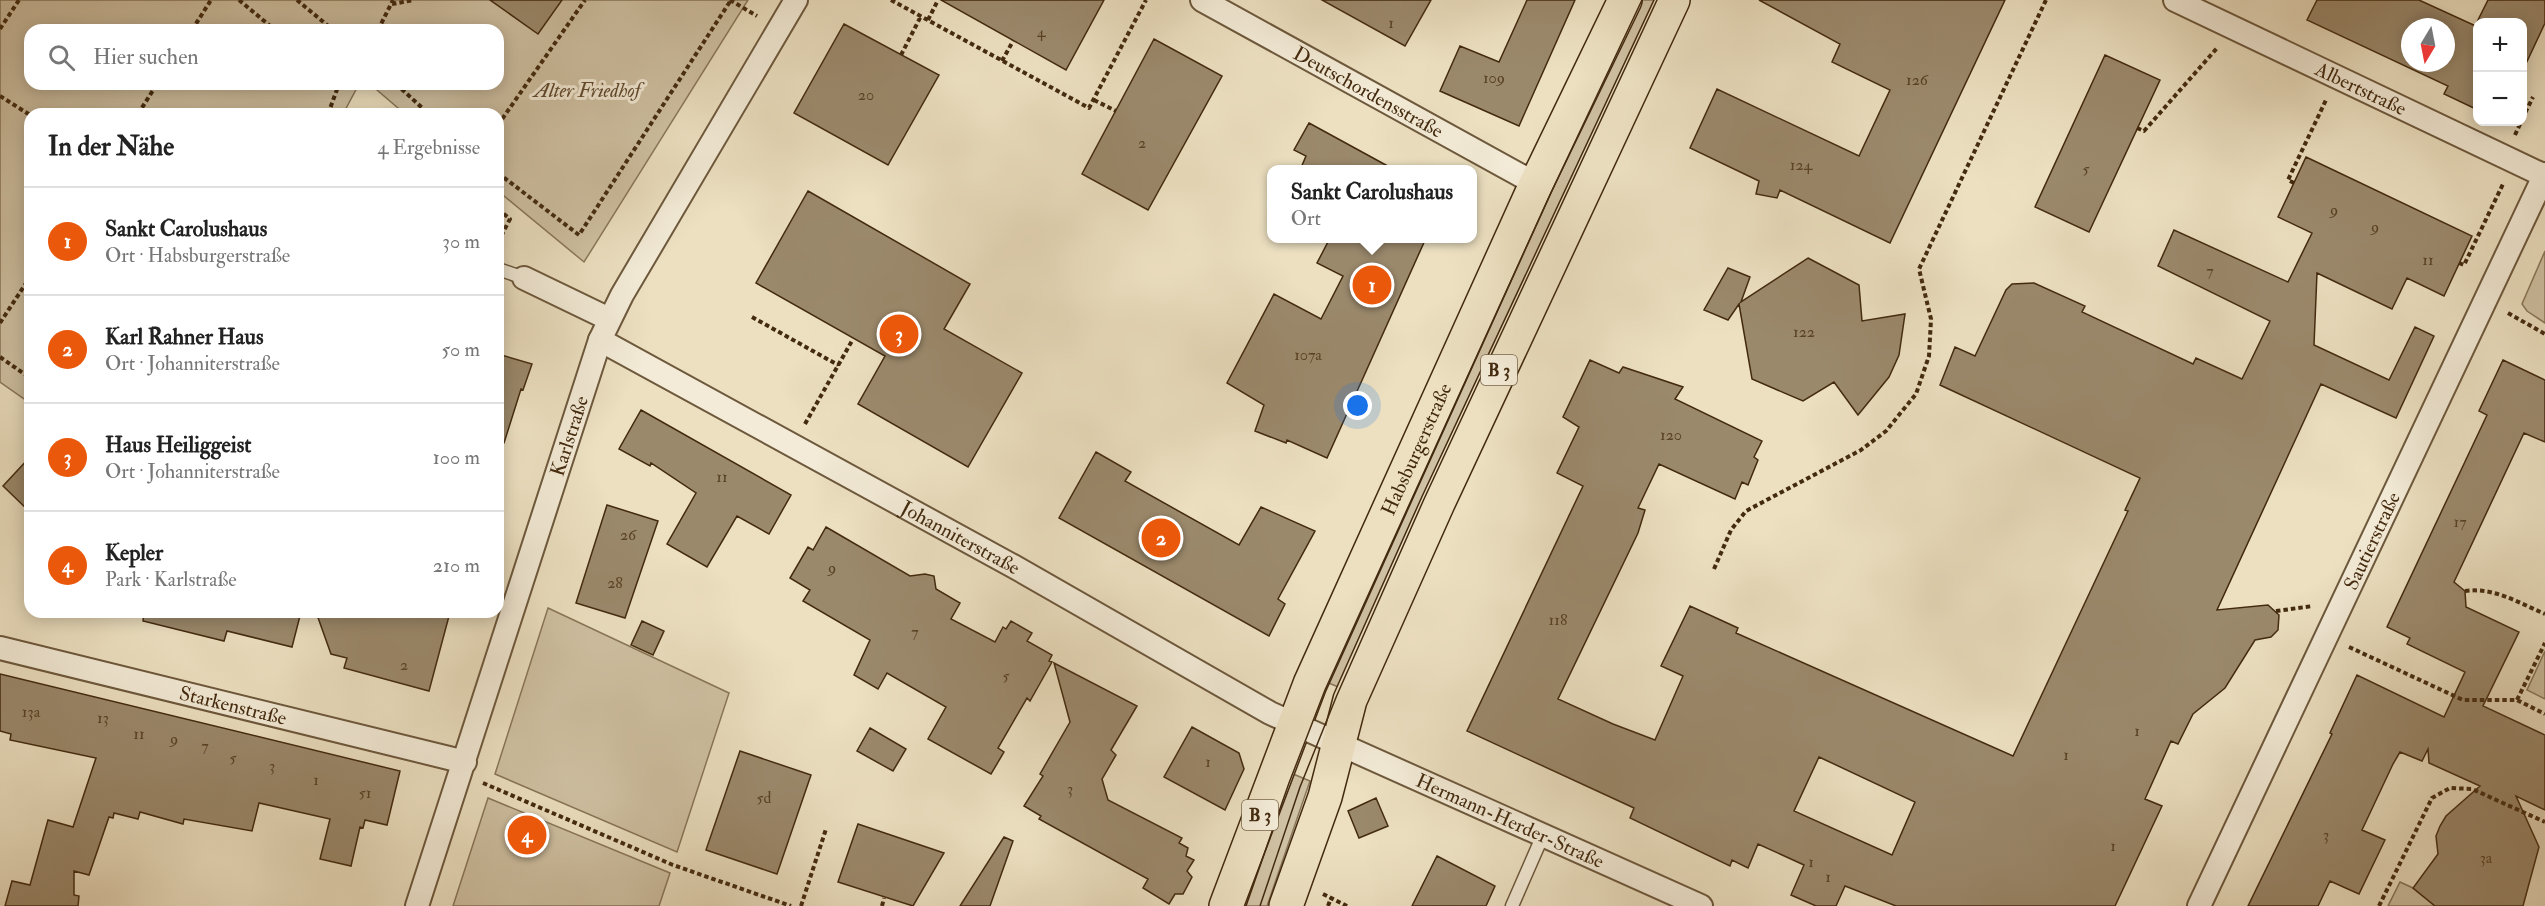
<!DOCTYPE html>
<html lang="de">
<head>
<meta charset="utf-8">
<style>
  :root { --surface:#fff; --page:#f2f2f2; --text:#222; --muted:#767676; --line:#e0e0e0; --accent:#ea580c }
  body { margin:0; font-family:"IM FELL Double Pica",serif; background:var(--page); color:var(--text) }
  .controls { position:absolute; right:18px; top:18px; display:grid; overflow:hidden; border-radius:12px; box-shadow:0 3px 15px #0003 }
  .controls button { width:54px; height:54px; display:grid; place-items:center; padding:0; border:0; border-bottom:2px solid var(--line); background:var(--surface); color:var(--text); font:30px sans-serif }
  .compass { position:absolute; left:2401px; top:18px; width:54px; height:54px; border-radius:50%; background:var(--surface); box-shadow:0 3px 15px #0003; rotate:190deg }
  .you { position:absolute; left:1358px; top:406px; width:21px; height:21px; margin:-15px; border:4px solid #fff; border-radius:50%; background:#1a73e8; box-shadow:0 0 0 9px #1a73e833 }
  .badge { display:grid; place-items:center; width:39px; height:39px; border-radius:50%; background:var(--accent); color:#fff; font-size:20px; font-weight:700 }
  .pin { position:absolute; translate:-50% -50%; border:3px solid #fff; box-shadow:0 2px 6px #0006 }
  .popup { position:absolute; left:1267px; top:165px; width:210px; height:78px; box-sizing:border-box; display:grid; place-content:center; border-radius:12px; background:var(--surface); filter:drop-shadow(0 2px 4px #0005); font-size:20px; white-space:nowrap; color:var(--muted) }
  .popup b { font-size:22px; color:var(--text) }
  .popup::after { content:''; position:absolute; left:50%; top:100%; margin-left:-12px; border:12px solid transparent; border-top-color:var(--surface) }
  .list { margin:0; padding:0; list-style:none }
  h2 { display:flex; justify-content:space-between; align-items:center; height:78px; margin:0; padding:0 24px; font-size:26px }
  h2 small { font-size:20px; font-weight:400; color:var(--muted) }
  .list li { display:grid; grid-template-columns:39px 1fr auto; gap:18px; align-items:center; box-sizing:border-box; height:108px; padding:0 24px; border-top:2px solid var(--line) }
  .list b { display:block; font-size:22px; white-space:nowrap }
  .list p { margin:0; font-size:20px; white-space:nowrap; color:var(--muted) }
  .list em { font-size:20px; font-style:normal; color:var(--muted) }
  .icon { flex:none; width:33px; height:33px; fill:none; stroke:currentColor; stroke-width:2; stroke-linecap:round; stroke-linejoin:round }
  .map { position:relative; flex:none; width:2545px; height:906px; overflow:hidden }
  .search { position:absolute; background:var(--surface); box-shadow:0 3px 15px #0003; left:24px; top:24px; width:480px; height:66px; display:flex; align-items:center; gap:15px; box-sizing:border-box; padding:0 21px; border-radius:18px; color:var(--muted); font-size:22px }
  .panel { position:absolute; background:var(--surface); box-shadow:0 3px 15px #0003; left:24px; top:108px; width:480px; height:510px; border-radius:18px }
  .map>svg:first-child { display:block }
</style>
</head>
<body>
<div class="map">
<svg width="2545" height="906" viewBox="0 0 2545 906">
  <rect width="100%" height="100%" fill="#ece0c1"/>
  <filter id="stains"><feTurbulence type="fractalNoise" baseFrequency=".00333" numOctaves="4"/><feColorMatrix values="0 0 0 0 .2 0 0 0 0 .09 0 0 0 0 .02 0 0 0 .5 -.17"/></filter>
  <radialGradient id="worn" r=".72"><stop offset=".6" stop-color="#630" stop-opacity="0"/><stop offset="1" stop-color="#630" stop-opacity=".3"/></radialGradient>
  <path fill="#cfc1a3" stroke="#897659" stroke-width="1.5" d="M0,0H748L584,262L498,191V114H405L370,84H498V30H30V84H359L343,114H30V403L0,382Z
    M1635,0H1665L1346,690L1321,680Z
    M2545,251V323L2527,311L2522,304Z
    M548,608L729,693L677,852L495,774Z
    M2545,651V699L2527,690Z
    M1286,771L1310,781L1267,906H1237Z
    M488,798L670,873L659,906H453Z
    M2400,882L2413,888L2435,906H2388Z"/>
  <path fill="#9b896c" stroke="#432a0f" stroke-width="1.5" fill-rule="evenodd" d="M490,0H562L538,34Z
    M941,0H1104L1066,70Z
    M1322,0H1431L1405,46Z
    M1527,0H1575L1519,126L1440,91L1460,46L1499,62Z
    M1759,0H2005L1890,243L1780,190L1777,198L1756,194L1759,181L1690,148L1717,89L1859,156L1890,90L1832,62L1840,44Z
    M2317,0H2419L2478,27V110L2444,94L2448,86L2307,20ZM2410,27H2446V63H2410Z
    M2488,0H2545V23L2523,70V22H2477Z
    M844,24L939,75L888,165L794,113Z
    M1154,39L1222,76L1148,210L1082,174Z
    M2105,55L2160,80L2089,232L2035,207Z
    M1309,123L1395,170H1300L1306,156L1294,150Z
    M2306,157L2472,236L2444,296L2407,278L2392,309L2317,273L2314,345L2389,380L2415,327L2434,336L2396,418L2321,384L2217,610L2268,605L2279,615L2278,630L2271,637L2255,640L2225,688L2193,714L2178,744L2171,741L2145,799L2162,806L2115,906H1896L1845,886L1836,906H1816L1791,895L1804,865L1758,844L1748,868L1732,860L1730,866L1630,818L1634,808L1467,731L1583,486L1557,473L1579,427L1563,417L1590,360L1619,373L1623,367L1683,387L1675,399L1762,441L1754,457L1758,460L1748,485L1742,482L1735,499L1659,464L1638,508L1645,510L1638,533L1558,699L1613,724L1655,740L1683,676L1661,666L1690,606L1738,628L1736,633L2013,756L2128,511L2125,510L2140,478L1940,385L1955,347L1975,356L2006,290L2012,284L2034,283L2085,306L2082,312L2193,364L2196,358L2242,379L2270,321L2158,266L2174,230L2288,282L2312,233L2278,217ZM1819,757L1915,802L1892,855L1794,811Z
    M808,191L970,284L944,329L1022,373L968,467L858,404L885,356L756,283Z
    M1330,238H1426L1327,458L1287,440L1286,443L1255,431L1264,405L1227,383L1274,294L1321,319L1343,276L1317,263Z
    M1808,258L1859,285L1862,321L1905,314L1899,355L1889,377L1858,415L1834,382L1803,401L1752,379L1739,304L1728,320L1704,310L1728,268L1750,277L1741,302Z
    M498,354L532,364L523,390L521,389L504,443L498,442Z
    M2503,360L2545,380V442L2524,433L2454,582L2465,591L2466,607L2519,632L2483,706L2545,735V810L2516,796L2539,847L2523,906H2435L2413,888L2438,854L2436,836L2440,826L2446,816L2480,786L2429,763L2428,749L2422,761L2400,752L2393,764L2362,830L2385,840L2359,894L2330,881L2318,906H2248L2332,734L2330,733L2357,675L2444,717L2465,672L2407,644L2410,638L2387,627L2487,415L2479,411Z
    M641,410L791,495L769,534L737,516L707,567L667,544L696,493L651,463L650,466L619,449Z
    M1096,452L1131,472L1125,481L1239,545L1261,507L1315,531L1278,599L1285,604L1269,636L1059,518Z
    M30,457V512L3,486Z
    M607,505L658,521L625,618L576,603Z
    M826,527L910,576L925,574L934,576L936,589L960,603L951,619L995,642L1003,627L1006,629L1011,621L1032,633L1027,641L1052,655L1049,661L1052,662L1030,701L1027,698L998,748L1004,752L991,774L928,739L946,707L887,673L878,689L854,675L870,640L803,601L810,590L790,578L808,547L813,550Z
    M144,612H301L292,647L227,631L224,641L143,621Z
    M316,612H431L449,616L429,691L344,668L347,658L331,654Z
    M642,621L664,631L653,655L631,645Z
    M1054,663L1137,706L1111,750L1116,755L1102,779L1108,800L1182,838L1179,843L1188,848L1186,856L1194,860L1187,871L1192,877L1183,894H1175L1169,904L1143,888L1148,879L1039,819L1041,816L1024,806L1043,776L1040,774L1070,722Z
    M0,674L400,771L387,825L365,820L363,828L360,827L351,866L320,859L330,819L259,803L252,831L184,819L183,824L140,812L138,819L114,813L113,818L109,817L89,875L74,871V895L79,896L78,906H5L12,881L30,885L48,820L73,827L96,758L10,740L11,734L0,731Z
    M1192,727L1239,753L1244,769L1225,810L1164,777Z
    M870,728L906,749L893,771L857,751Z
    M740,751L811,775L777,874L706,850Z
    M1376,798L1388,826L1359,838L1348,811Z
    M858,824L944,853L913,906L838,882Z
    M1004,837L1013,841L990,906H960Z
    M1437,856L1495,886L1486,906H1412Z"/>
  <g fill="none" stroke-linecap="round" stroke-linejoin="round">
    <g stroke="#6d583c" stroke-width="15">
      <path id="lane" d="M498,269L524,278
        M1512,906L1543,835"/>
    </g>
    <g stroke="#6d583c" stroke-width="26">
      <g id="street">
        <path id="s1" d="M1202,0L1536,184"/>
        <path id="s2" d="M2175,0L2545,176"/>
        <path d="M524,278L609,319"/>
        <path id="s3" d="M600,340L1013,566L1270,713L1701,906"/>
        <path id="s4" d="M0,648L465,762"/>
        <path id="s5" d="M417,906L600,340L622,295L796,0"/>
        <path id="s6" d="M2199,906L2545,174"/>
      </g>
    </g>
    <g stroke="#432a0f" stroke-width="36">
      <g id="primary">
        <path id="s7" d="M1226,906L1310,684L1536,184L1625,0"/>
        <path d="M1286,906L1325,797L1350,700L1438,503L1673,0"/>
      </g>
    </g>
    <path stroke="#432a0f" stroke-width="4" stroke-dasharray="4.5 3" stroke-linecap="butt" d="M239,0L275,30
      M297,0L333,30
      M730,0L757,16
      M891,0L1089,108L1146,0
      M392,4L414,0
      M928,20L938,0
      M0,29L19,0
      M192,30L211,0
      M378,30L393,0
      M901,55L921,16
      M1002,61L1013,41
      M396,84L429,114
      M0,96L30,115
      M1094,100L1116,111
      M138,114L157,84
      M328,114L339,84
      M2522,119L2533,97
      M498,125L585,0
      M2137,128L2144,131L2218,47
      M2515,135L2521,122
      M498,173L579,235L731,0
      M2294,183L2288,180L2326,100
      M498,209L510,219L498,242
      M2459,263L2464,265L2503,184
      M2508,313L2545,334
      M752,317L838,365
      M0,323L30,277
      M0,357L30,378
      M805,424L853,339
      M1714,569L1731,530L1746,511L1861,450L1886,431L1916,394L1929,356L1931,319L1919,269L2046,0
      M2465,591C2494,587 2519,603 2545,614
      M2276,611L2313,606
      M2349,647L2463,700H2517L2545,714
      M2517,700L2545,643
      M483,783L673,865L791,906
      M1323,894L1347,906
      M801,906L826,829
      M882,906L884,898
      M1328,906L1331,898
      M2379,906L2432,798L2450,788L2472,789L2545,822"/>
    <use href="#lane" stroke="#f3ebd7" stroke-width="12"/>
    <use href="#street" stroke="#f3ebd7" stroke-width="22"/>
    <use href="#primary" stroke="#ece0c1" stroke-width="33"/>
    <path stroke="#432a0f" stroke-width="1.5" d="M1246,906L1289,783L1325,690L1549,197L1642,0
      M1260,906L1300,787L1337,695L1424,499L1657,0"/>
  </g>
  <g text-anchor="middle" stroke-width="6" stroke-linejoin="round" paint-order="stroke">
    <g font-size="16" fill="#594226">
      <text x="1391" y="28">1</text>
      <text x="1041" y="37">4</text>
      <text x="1494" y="83">109</text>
      <text x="1917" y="85">126</text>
      <text x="866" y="100">20</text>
      <text x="1142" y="148">2</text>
      <text x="1801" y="170">124</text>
      <text x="2086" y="174">5</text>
      <text x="2334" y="215">9</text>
      <text x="2375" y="232">9</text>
      <text x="2428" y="265">11</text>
      <text x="2210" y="276">7</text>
      <text x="1804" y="337">122</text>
      <text x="1308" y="360">107a</text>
      <text x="1671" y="440">120</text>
      <text x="722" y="482">11</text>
      <text x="2460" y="527">17</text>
      <text x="628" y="540">26</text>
      <text x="832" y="573">9</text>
      <text x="615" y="588">28</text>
      <text x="1558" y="625">118</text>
      <text x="915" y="637">7</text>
      <text x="404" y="670">2</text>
      <text x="1006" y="681">5</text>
      <text x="31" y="717">13a</text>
      <text x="103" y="723">13</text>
      <text x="2137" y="736">1</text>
      <text x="139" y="739">11</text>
      <text x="174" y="744">9</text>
      <text x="205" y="751">7</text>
      <text x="2066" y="760">1</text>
      <text x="233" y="763">5</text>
      <text x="1208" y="767">1</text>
      <text x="272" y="771">3</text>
      <text x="316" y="785">1</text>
      <text x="1070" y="794">3</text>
      <text x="365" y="798">51</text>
      <text x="764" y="803">5d</text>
      <text x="2326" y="840">3</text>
      <text x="2113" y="851">1</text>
      <text x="2486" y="863">3a</text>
      <text x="1811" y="867">1</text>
      <text x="1828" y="882">1</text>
    </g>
    <g fill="#f3ebd7" stroke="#78644b" stroke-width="1.5">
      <rect x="1481" y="355" width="36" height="30" rx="4.5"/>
      <rect x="1242" y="800" width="36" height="30" rx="4.5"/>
    </g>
    <g font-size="18" font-weight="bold" fill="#432a0f">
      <text x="1499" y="376">B 3</text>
      <text x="1260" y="821">B 3</text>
    </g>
    <g font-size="20" fill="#432a0f" stroke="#f3ebd7">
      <text dy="7" stroke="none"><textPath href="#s2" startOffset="206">Albertstraße</textPath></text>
      <text dy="7" stroke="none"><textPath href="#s1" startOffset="190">Deutschordensstraße</textPath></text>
      <text dy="7" stroke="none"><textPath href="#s5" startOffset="494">Karlstraße</textPath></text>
      <text dy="7" stroke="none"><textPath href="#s7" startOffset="495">Habsburgerstraße</textPath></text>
      <text dy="7" stroke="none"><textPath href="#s3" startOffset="411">Johanniterstraße</textPath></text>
      <text dy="7" stroke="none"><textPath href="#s6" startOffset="404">Sautierstraße</textPath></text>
      <text dy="7" stroke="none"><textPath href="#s4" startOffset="240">Starkenstraße</textPath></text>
      <text dy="7" stroke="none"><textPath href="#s3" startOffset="1030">Hermann-Herder-Straße</textPath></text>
    </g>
    <g font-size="20" font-style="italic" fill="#5f482d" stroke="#f3ebd7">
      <text x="587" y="97">Alter Friedhof</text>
    </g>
  </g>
  <rect width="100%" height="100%" filter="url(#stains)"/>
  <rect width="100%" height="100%" fill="url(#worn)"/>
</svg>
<div class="controls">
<button>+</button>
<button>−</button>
</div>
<svg class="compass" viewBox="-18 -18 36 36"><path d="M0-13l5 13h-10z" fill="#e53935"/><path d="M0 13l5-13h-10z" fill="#767676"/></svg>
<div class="you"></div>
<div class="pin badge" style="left:1372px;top:285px">1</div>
<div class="popup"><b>Sankt Carolushaus</b>Ort</div>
<div class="pin badge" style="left:1161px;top:538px">2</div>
<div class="pin badge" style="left:899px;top:334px">3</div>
<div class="pin badge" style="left:527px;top:835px">4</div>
<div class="search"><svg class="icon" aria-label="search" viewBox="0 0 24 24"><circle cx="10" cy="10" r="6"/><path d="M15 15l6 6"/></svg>Hier suchen</div>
<section class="panel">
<h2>In der Nähe<small>4 Ergebnisse</small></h2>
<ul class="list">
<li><span class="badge">1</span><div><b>Sankt Carolushaus</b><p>Ort · Habsburgerstraße</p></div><em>30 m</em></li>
<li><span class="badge">2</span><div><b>Karl Rahner Haus</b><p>Ort · Johanniterstraße</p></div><em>50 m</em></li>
<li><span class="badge">3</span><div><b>Haus Heiliggeist</b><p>Ort · Johanniterstraße</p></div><em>100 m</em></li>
<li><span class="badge">4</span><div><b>Kepler</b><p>Park · Karlstraße</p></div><em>210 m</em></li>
</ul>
</section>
</div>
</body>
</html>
